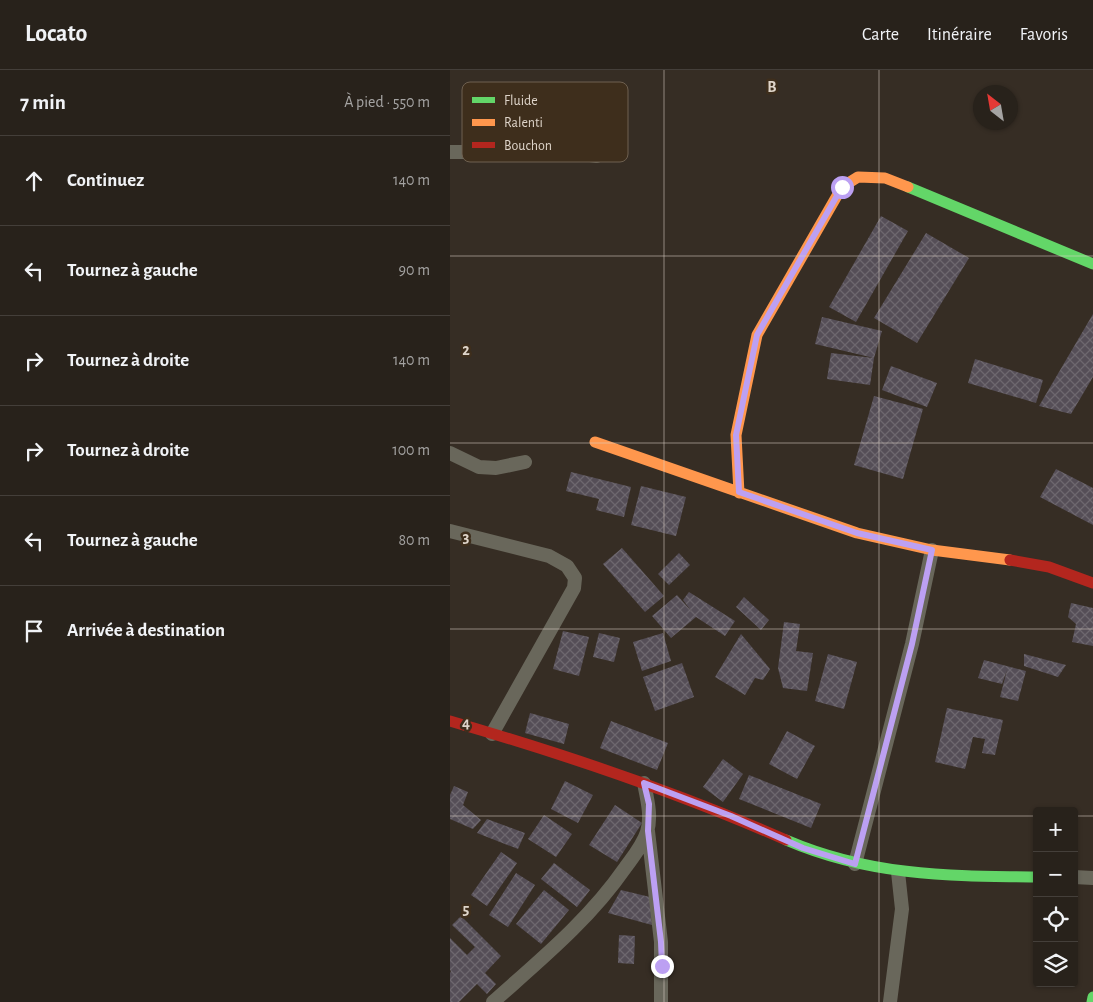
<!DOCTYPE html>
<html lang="fr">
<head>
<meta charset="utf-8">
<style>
  :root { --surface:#28221b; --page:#342f28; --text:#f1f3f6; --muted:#a5a4a3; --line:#443f3a }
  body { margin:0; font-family:"Alegreya Sans",sans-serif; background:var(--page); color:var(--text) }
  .controls { position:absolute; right:15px; bottom:15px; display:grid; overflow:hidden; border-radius:5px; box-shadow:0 1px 4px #0004 }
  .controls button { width:45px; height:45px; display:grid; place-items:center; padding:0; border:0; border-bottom:1px solid var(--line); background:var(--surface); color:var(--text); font:25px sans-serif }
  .compass { position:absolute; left:523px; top:15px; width:45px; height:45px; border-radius:50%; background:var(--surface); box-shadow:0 1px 4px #0004; rotate:329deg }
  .stop { position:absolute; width:15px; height:15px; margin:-11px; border:4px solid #bca0f2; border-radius:50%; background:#fff }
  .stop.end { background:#bca0f2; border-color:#fff; box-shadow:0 1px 5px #0008 }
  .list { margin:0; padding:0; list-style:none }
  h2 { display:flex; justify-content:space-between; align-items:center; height:65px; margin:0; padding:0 20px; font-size:21px }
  h2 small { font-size:16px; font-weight:400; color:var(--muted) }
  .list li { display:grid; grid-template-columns:32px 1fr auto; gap:15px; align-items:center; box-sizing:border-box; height:90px; padding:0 20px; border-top:1px solid var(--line) }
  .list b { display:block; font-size:19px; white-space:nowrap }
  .list em { font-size:16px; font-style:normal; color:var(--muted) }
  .icon { flex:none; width:28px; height:28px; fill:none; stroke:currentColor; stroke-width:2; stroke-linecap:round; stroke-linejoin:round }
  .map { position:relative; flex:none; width:643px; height:932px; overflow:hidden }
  header { display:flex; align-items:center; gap:30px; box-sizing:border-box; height:70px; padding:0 25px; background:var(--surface); border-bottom:1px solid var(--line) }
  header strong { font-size:24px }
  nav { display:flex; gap:28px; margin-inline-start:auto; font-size:18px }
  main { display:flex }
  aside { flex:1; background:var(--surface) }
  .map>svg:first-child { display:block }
</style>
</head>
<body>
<header>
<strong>Locato</strong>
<nav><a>Carte</a><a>Itinéraire</a><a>Favoris</a></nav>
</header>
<main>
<aside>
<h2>7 min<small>À pied · 550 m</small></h2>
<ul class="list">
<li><svg class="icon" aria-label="ahead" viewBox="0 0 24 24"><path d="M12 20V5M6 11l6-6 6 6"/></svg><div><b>Continuez</b></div><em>140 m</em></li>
<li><svg class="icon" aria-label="left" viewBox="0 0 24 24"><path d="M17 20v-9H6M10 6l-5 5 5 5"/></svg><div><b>Tournez à gauche</b></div><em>90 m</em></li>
<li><svg class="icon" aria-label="right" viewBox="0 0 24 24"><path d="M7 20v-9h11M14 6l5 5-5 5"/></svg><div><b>Tournez à droite</b></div><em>140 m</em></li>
<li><svg class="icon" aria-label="right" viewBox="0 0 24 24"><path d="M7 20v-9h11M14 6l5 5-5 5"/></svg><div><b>Tournez à droite</b></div><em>100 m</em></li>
<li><svg class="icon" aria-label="left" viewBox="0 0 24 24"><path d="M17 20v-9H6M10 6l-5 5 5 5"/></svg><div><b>Tournez à gauche</b></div><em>80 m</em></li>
<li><svg class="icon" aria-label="arrive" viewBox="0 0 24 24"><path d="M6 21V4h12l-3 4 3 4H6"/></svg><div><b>Arrivée à destination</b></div></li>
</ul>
</aside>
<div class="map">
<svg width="643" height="932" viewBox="0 0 643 932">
  <defs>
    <pattern id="building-cross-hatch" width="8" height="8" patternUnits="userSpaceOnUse" patternTransform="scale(1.25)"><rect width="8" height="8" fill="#554e57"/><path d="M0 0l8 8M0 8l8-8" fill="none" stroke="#6d676e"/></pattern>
  </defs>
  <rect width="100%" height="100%" fill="#362d24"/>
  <path fill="url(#building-cross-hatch)" d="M431,146L458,161L406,252L379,237Z
    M476,163L519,188L467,273L424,248Z
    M643,244V307L621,344L589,336Z
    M372,247L432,261L424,288L420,315L377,309L381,283L424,288L365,274Z
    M525,289L593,310L586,333L518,313Z
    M441,296L487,313L477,337L432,320Z
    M424,326L473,339L453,409L404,395Z
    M606,399L643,418V455L590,427Z
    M121,402L181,417L174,447L146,440L149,429L116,421Z
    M191,416L236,427L226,466L181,455Z
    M172,478L214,526L195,542L153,494Z
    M229,483L240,495L219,515L208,504Z
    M239,522L285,551L275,566L246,547L221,568L202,546L227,525L242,542L233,530Z
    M294,527L319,550L311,560L286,537Z
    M621,533L643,538V576L622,572L626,554L618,547Z
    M334,552L350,554L346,581L363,583L357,621L333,618L328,598Z
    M113,561L139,567L129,606L103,599Z
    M149,563L170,568L164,592L143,587Z
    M213,563L221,591L192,601L183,572Z
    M291,564L320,599L313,610L305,608L295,625L265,607Z
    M378,584L407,592L394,639L365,631Z
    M574,584L616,595L608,607L574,596Z
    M534,590L576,601L568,631L550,627L557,600L552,614L528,608Z
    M232,593L244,627L205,641L193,607Z
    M497,638L553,650L545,685L532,683L535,669L523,667L515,699L485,692Z
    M80,643L119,654L114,674L75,663Z
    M161,651L218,673L207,700L150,678Z
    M337,661L365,676L347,709L319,694Z
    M273,689L293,704L273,732L253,717Z
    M299,705L371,734L361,758L289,729Z
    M115,711L143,725L128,753L101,739Z
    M4,716L18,722L13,735L31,750L23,759L0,749V725Z
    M165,735L192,753L167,792L139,775Z
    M94,745L122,764L106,787L78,769Z
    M37,749L75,763L68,779L27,763Z
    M51,782L67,793L37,836L21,825Z
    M104,793L140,820L127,837L91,809Z
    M66,803L85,815L58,857L39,845Z
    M94,820L119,840L91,874L66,854Z
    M171,820L200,827L202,855L158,843Z
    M11,846L51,886L35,903L46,914L37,924L27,914L9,932H0V903L1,901L0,900V868L17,885L25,877L2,855Z
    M169,865L185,866L184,894L168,893Z"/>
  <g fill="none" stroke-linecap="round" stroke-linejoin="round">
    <path stroke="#69675b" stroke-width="14" d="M0,82H120L147,86
      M0,383L29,397L46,398L75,392
      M0,461L99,486L117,496L125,508L124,518L42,664
      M198,761L211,872V932
      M405,794L462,574L482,480
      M624,807L643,808
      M43,932C90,890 139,850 175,798C183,787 193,775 197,762C202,747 197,728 194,713
      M440,932L452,839L448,802"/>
    <path stroke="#63d668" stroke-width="11" d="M458,117L643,194
      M336,770C420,806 497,806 587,807
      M642,932L643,927"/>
    <path stroke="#ff974d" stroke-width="11" d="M145,372L407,463L482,480L560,490
      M289,423L286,365L307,265L392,117L408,107L435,108L458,117"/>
    <path stroke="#b3261e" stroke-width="11" d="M560,490L599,497L643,513
      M0,651C114,684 227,722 336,770"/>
  </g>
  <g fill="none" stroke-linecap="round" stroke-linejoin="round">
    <path stroke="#bca0f2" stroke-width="6" d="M212,896L211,872L198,761L199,734L194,713L281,746L353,778L405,794L462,574L482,480L407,463L289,422L286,365L307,265L392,117"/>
  </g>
  <path fill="none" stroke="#ded4c9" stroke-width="1" stroke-opacity="0.55" d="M214,0V932M429,0V932M0,186H643M0,373H643M0,559H643M0,746H587M624,746H643"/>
  <rect x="12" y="12" width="166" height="80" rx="8" fill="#3e2e1c" stroke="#6e6050" stroke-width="1"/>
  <rect x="22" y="27" width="23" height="6" fill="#63d668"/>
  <rect x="22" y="49" width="23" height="7" fill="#ff974d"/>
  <rect x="22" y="72" width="23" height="6" fill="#b3261e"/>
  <g font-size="14" fill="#ded4c9">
    <text x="54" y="35">Fluide</text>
    <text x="54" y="57">Ralenti</text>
    <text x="54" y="80">Bouchon</text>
  </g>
  <g font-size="16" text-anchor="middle" font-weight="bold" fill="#ded4c9" stroke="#3e2e1c" stroke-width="5" stroke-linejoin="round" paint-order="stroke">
    <text x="322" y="22">B</text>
    <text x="16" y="285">2</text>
    <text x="16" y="472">3</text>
    <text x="16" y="658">4</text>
    <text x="16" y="844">5</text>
  </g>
</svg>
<div class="controls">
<button>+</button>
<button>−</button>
<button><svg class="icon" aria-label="locate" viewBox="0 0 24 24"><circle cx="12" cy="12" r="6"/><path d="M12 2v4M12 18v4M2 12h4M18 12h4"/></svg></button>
<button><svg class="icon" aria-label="layers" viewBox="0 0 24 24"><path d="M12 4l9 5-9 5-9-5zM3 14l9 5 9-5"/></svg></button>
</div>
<svg class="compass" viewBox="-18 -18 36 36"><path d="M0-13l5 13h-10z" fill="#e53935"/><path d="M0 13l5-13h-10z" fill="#a5a4a3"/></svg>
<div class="stop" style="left:392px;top:117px"></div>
<div class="stop end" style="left:212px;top:896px"></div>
</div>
</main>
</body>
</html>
